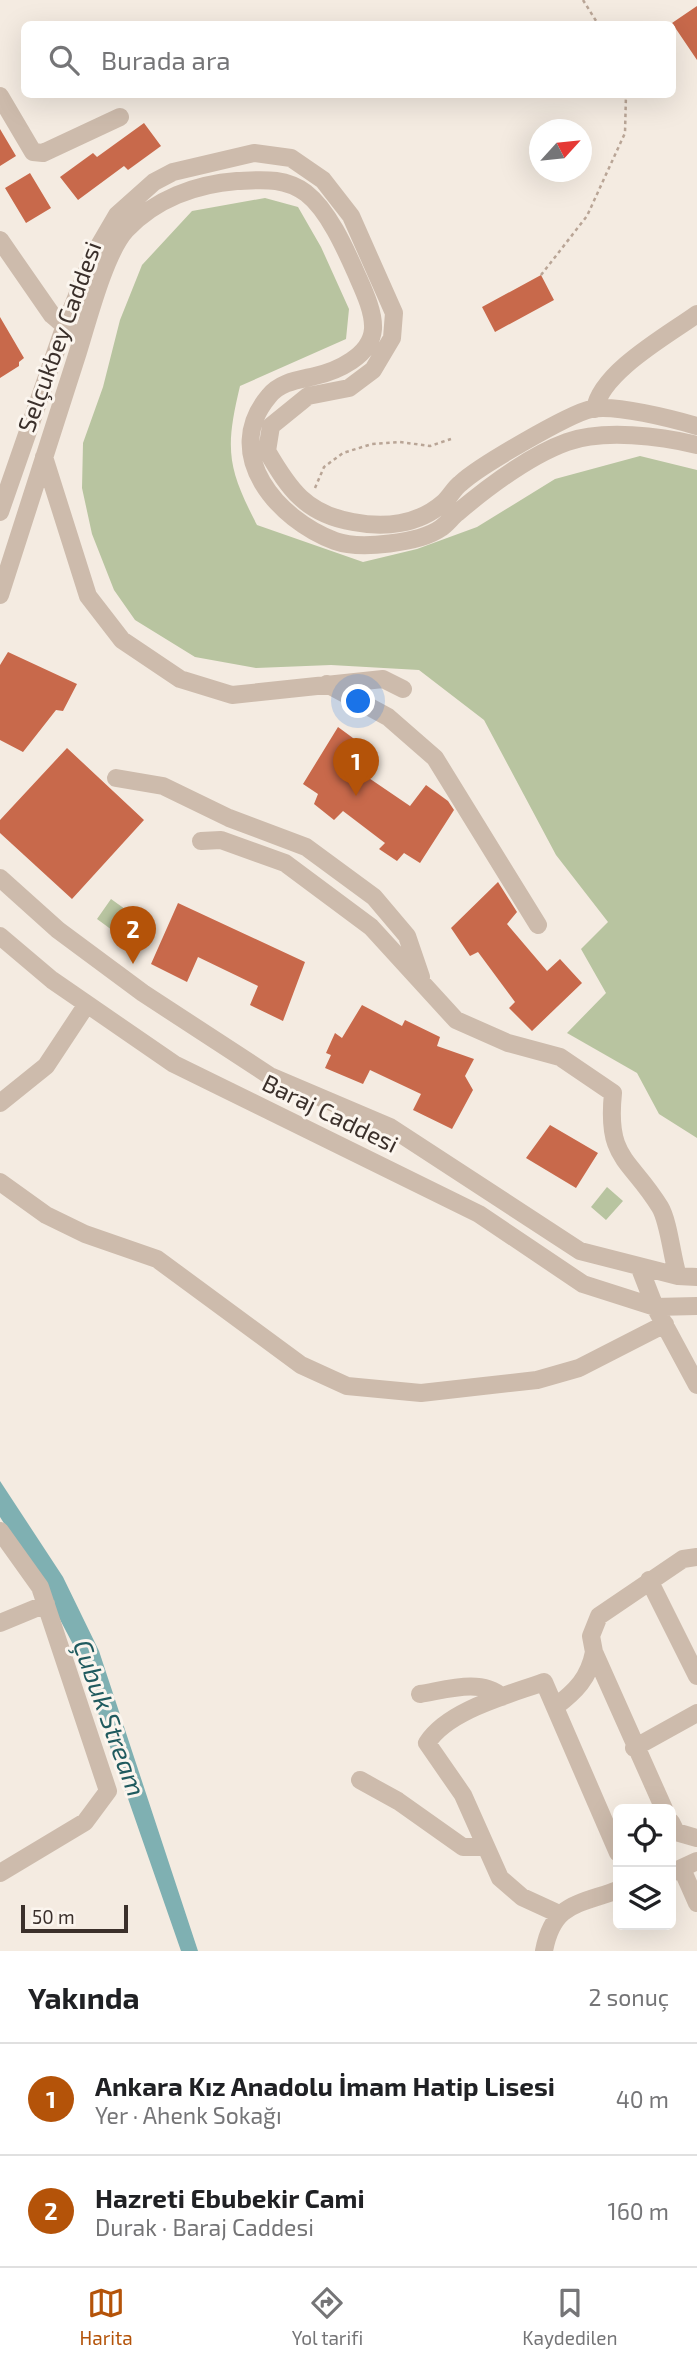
<!DOCTYPE html>
<html lang="tr">
<head>
<meta charset="utf-8">
<style>
  :root { --surface:#fff; --page:#f2f2f2; --text:#202124; --muted:#757577; --line:#e0e0e0; --accent:#b45309 }
  body { margin:0; font-family:"Exo 2",sans-serif; background:var(--page); color:var(--text) }
  .controls { position:absolute; right:21px; bottom:21px; display:grid; overflow:hidden; border-radius:10px; box-shadow:0 7px 28px #0002 }
  .controls button { width:63px; height:63px; display:grid; place-items:center; padding:0; border:0; border-bottom:2px solid var(--line); background:var(--surface); color:var(--text); font:35px sans-serif }
  .compass { position:absolute; left:529px; top:119px; width:63px; height:63px; border-radius:50%; background:var(--surface); box-shadow:0 7px 28px #0002; rotate:63deg }
  .scale { position:absolute; left:21px; bottom:18px; width:107px; box-sizing:border-box; padding-left:7px; border:4px solid #3b302b; border-top:0; font-size:19px; line-height:24px; white-space:nowrap; color:#3b302b; -webkit-text-stroke:5px #fbf5ee; paint-order:stroke }
  .you { position:absolute; left:359px; top:702px; width:24px; height:24px; margin:-18px; border:5px solid #fff; border-radius:50%; background:#1a73e8; box-shadow:0 0 0 10px #1a73e833 }
  .badge { display:grid; place-items:center; width:46px; height:46px; border-radius:50%; background:var(--accent); color:#fff; font-size:23px; font-weight:700 }
  .pin { position:absolute; translate:-50% -58px; filter:drop-shadow(0 2px 4px #0008) }
  .pin::after { content:''; position:absolute; top:37px; width:24px; height:21px; background:inherit; clip-path:polygon(0 0,100% 0,50% 100%) }
  .list { margin:0; padding:0; list-style:none }
  h2 { display:flex; justify-content:space-between; align-items:center; height:91px; margin:0; padding:0 28px; font-size:30px }
  h2 small { font-size:23px; font-weight:400; color:var(--muted) }
  .list li { display:grid; grid-template-columns:46px 1fr auto; gap:21px; align-items:center; box-sizing:border-box; height:112px; padding:0 28px; border-top:2px solid var(--line) }
  .list b { display:block; font-size:26px; white-space:nowrap }
  .list p { margin:0; font-size:23px; white-space:nowrap; color:var(--muted) }
  .list em { font-size:23px; font-style:normal; color:var(--muted) }
  .icon { flex:none; width:38px; height:38px; fill:none; stroke:currentColor; stroke-width:2; stroke-linecap:round; stroke-linejoin:round }
  .map { position:relative; flex:none; width:697px; height:1951px; overflow:hidden }
  .search { position:absolute; background:var(--surface); box-shadow:0 7px 28px #0002; left:21px; right:21px; top:21px; height:77px; display:flex; align-items:center; gap:18px; box-sizing:border-box; padding:0 24px; border-radius:10px; color:var(--muted); font-size:26px }
  .sheet { height:315px; background:var(--surface) }
  nav { display:flex; justify-content:space-around; align-items:center; box-sizing:border-box; height:98px; border-top:2px solid var(--line); background:var(--surface); font-size:19px; color:var(--muted) }
  nav a { display:grid; justify-items:center; gap:4px }
  nav .on { color:var(--accent) }
  .map>svg:first-child { display:block }
</style>
</head>
<body>
<div class="map">
<svg width="697" height="1951" viewBox="0 0 697 1951">
  <rect width="100%" height="100%" fill="#f4ebe1"/>
  <path fill="#b8c4a0" d="M265,198L298,207L321,247L349,309L346,339L240,386C225,449 227,467 257,525L363,562L417,549L477,527L555,479L640,456L697,470V1138L659,1114L637,1073L567,1033L606,993L581,949L608,922L556,855L484,720L419,670L331,665L256,668L195,657L135,620L114,590L92,534L82,488L83,443L103,387L120,320L142,265L192,211Z
    M111,899L150,927L135,947L97,919Z
    M607,1187L623,1201L606,1220L591,1207Z"/>
  <path fill="#7fb0b2" d="M0,1481L63,1577L99,1651L198,1951H181L77,1652L35,1572L0,1517Z"/>
  <path fill="#c8694b" d="M697,6V60L672,23Z
    M144,123L161,146L128,170L124,166L78,200L60,177L93,153L97,157Z
    M0,129L16,156L0,166Z
    M30,173L51,208L26,223L5,188Z
    M541,275L554,300L495,332L482,307Z
    M0,317L24,358L19,362V366L0,378Z
    M8,652L77,684L63,711L56,710L23,752L0,740V665Z
    M338,727L372,752L360,772L410,806L426,785L448,801L454,810L420,863L404,853L397,861L379,849L385,843L343,811L334,820L314,804L318,794L303,784Z
    M67,748L144,820L72,899L0,833V820Z
    M498,882L517,912L507,924L547,971L560,959L582,983L532,1031L509,1008L515,1002L478,952L470,956L451,928Z
    M178,903L305,962L283,1021L250,1005L258,986L198,957L187,982L151,964Z
    M362,1005L402,1026L405,1020L440,1037L437,1046L474,1059L465,1076L473,1090L452,1129L413,1110L421,1094L370,1070L363,1084L325,1068L331,1055L326,1053L335,1033L342,1038Z
    M550,1125L598,1153L576,1188L526,1158Z"/>
  <g fill="none" stroke-linecap="round" stroke-linejoin="round">
    <path stroke="#b9a596" stroke-width="2.5" stroke-dasharray="3.5 3.5" stroke-linecap="butt" d="M583,0L598,24
      M541,275L587,216L625,133L626,94
      M315,488L324,467L343,453L372,444L400,442L430,446L451,439"/>
    <path stroke="#cdbbac" stroke-width="18" d="M0,96L33,152L43,153L120,117
      M0,240L52,315L73,333
      M595,409C601,372 668,335 697,314
      M44,457L88,596L122,640L180,679L232,695L383,679L403,689
      M0,512L64,328L93,256L117,215L154,182L173,172L254,153L291,158L323,180L351,216L394,313L392,338L373,370L349,388L308,396L271,426L267,451C289,489 306,514 353,522C384,528 418,525 443,503C450,497 454,488 461,483C479,466 569,414 591,409C615,404 673,419 697,426
      M0,595C26,514 52,433 78,352C88,320 105,253 126,230C155,199 196,184 237,181C262,180 284,177 306,193C328,210 345,248 356,273C363,289 374,311 373,329C371,356 337,371 315,376C298,380 280,382 269,396C220,454 278,520 335,541C360,550 420,543 441,528C447,524 452,517 457,513C489,486 528,456 567,442C603,429 661,436 697,445
      M327,684L388,717L435,758L538,925
      M116,778L163,786L229,818L306,847L374,897L407,936L421,977
      M201,841L221,840L285,863L371,927L456,1020L508,1043L560,1057L613,1093C606,1160 630,1158 660,1207C669,1222 672,1258 678,1276
      M0,878L58,930L143,993L270,1076L390,1127L580,1251L678,1276L697,1277
      M0,936L52,980L174,1064L479,1214L583,1284L655,1307L697,1306
      M0,1103L46,1066L87,1004
      M0,1182L46,1215L85,1234L157,1259L301,1365L347,1386L421,1393L537,1380L579,1368L665,1324
      M639,1266L655,1307L697,1385
      M0,1531L40,1587L108,1791L85,1822L0,1873
      M649,1580L697,1676
      M0,1623L46,1604
      M420,1694C446,1690 481,1678 502,1697
      M555,1707C576,1691 589,1678 594,1652
      M634,1748L697,1713
      M360,1780L398,1801L463,1847H486
      M664,1809L594,1652L591,1636L599,1616L683,1559L697,1557
      M671,1822L676,1832L697,1838
      M682,1869L697,1903
      M671,1873L697,1861
      M559,1914L522,1897L500,1878L463,1795L427,1743C448,1710 508,1695 544,1682L618,1853
      M544,1951C553,1903 577,1905 618,1890"/>
  </g>
  <g text-anchor="middle" stroke-width="6" stroke-linejoin="round" paint-order="stroke">
    <g font-size="24" fill="#3b302b" stroke="#fbf5ee">
      <text transform="translate(60 337) rotate(-70)" y="8">Selçukbey Caddesi</text>
      <text transform="translate(330 1114) rotate(26)" y="8">Baraj Caddesi</text>
    </g>
    <g font-size="26" font-style="italic" fill="#1f5a5e" stroke="#fbf5ee">
      <text transform="translate(109 1718) rotate(70)" y="9">Çubuk Stream</text>
    </g>
  </g>
</svg>
<div class="controls">
<button><svg class="icon" aria-label="locate" viewBox="0 0 24 24"><circle cx="12" cy="12" r="6"/><path d="M12 2v4M12 18v4M2 12h4M18 12h4"/></svg></button>
<button><svg class="icon" aria-label="layers" viewBox="0 0 24 24"><path d="M12 4l9 5-9 5-9-5zM3 14l9 5 9-5"/></svg></button>
</div>
<svg class="compass" viewBox="-18 -18 36 36"><path d="M0-13l5 13h-10z" fill="#e53935"/><path d="M0 13l5-13h-10z" fill="#757577"/></svg>
<div class="scale">50 m</div>
<div class="you"></div>
<div class="pin badge" style="left:356px;top:796px">1</div>
<div class="pin badge" style="left:133px;top:964px">2</div>
<div class="search"><svg class="icon" aria-label="search" viewBox="0 0 24 24"><circle cx="10" cy="10" r="6"/><path d="M15 15l6 6"/></svg>Burada ara</div>
</div>
<section class="sheet">
<h2>Yakında<small>2 sonuç</small></h2>
<ul class="list">
<li><span class="badge">1</span><div><b>Ankara Kız Anadolu İmam Hatip Lisesi</b><p>Yer · Ahenk Sokağı</p></div><em>40 m</em></li>
<li><span class="badge">2</span><div><b>Hazreti Ebubekir Cami</b><p>Durak · Baraj Caddesi</p></div><em>160 m</em></li>
</ul>
</section>
<nav>
<a class="on"><svg class="icon" aria-label="map" viewBox="0 0 24 24"><path d="M3 6l6-2 6 2 6-2v14l-6 2-6-2-6 2zM9 4v14M15 6v14"/></svg>Harita</a>
<a><svg class="icon" aria-label="directions" viewBox="0 0 24 24"><path d="M12 3l9 9-9 9-9-9zM9 14v-3h6M13 9l2 2-2 2"/></svg>Yol tarifi</a>
<a><svg class="icon" aria-label="saved" viewBox="0 0 24 24"><path d="M7 4h10v16l-5-4-5 4z"/></svg>Kaydedilen</a>
</nav>
</body>
</html>
